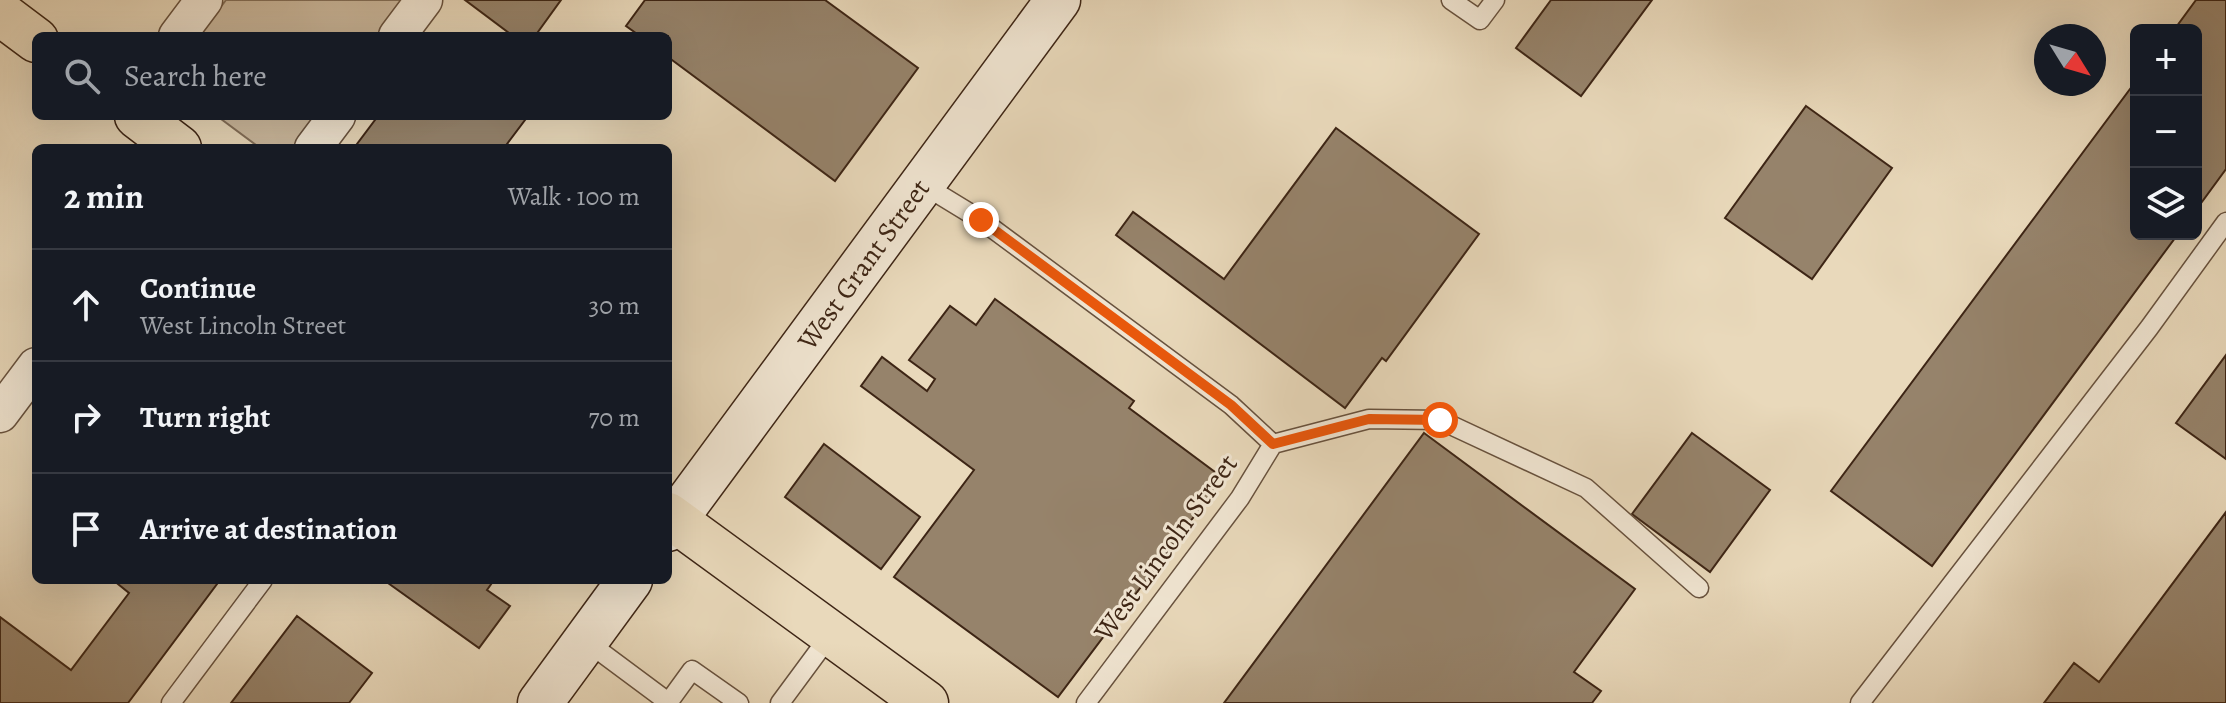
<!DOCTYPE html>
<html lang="en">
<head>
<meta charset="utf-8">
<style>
  :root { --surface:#171b24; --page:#242831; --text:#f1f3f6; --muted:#9ea1a6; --line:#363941 }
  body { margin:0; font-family:Alegreya,serif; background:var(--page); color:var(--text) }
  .controls { position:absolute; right:24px; top:24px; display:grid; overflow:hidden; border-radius:12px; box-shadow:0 8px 32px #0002 }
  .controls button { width:72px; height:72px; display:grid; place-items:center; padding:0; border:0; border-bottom:2px solid var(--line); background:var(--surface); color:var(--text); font:40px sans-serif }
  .compass { position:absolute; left:2034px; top:24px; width:72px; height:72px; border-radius:50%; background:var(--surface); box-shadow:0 8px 32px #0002; rotate:127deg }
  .stop { position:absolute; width:24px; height:24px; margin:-18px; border:6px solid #ea580c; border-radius:50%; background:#fff }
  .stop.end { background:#ea580c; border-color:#fff; box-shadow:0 2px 8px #0008 }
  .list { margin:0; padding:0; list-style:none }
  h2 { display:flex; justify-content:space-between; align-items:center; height:104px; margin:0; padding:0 32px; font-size:34px }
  h2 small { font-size:26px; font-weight:400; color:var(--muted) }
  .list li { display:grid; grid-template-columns:52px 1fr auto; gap:24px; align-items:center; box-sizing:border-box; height:112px; padding:0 32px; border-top:2px solid var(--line) }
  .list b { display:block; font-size:30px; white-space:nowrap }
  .list p { margin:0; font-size:26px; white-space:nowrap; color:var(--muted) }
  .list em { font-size:26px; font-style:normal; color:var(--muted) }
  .icon { flex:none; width:44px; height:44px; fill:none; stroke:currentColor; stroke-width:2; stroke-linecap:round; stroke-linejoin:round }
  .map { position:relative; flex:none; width:2226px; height:703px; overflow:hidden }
  .search { position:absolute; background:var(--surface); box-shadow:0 8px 32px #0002; left:32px; top:32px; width:640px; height:88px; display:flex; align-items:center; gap:20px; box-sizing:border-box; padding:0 28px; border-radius:12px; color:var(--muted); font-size:30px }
  .panel { position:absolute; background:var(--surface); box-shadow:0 8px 32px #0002; left:32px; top:144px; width:640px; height:440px; border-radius:12px }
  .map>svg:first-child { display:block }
</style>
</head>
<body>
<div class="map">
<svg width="2226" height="703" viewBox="0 0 2226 703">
  <rect width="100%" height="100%" fill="#e9d9bb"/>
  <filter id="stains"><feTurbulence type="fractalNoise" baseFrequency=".0025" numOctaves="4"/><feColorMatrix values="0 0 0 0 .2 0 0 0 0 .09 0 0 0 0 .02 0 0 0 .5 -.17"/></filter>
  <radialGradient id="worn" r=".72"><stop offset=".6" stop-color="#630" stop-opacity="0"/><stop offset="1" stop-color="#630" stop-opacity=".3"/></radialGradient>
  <path fill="#ccba9f" stroke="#84705a" stroke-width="2" d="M226,0H409L382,36H199Z
    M217,116H322L298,148H260Z"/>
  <path fill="#96836b" stroke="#3d2515" stroke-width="2" d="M465,0H561L535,36H513Z
    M645,0H825L918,68L835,181L668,57V36H640L626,26Z
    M1551,0H1652L1581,96L1516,48Z
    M2196,0H2226V169L2196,210V30H2174Z
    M2136,81V234H2178L1932,566L1831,491Z
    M1806,106L1892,168L1812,279L1725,218Z
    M378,116H528L504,148H354Z
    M1336,128L1479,234L1386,361L1382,358L1345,408L1116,235L1133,212L1224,279Z
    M995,299L1134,401L1129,408L1223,478L1058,697L894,577L974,470L861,386L882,357L927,391L935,379L909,360L950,306L976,325Z
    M2226,355V459L2176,423Z
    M1424,433L1635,589L1574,672L1601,691L1592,703H1224Z
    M1692,433L1770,490L1710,572L1632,514Z
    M824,444L920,517L881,569L785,497Z
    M2226,512V703H2044L2074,663L2099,682Z
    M113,580H220L128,703H0V617L71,670L129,593Z
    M390,580H494L487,590L510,606L479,648L388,583Z
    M297,616L372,673L349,703H231Z"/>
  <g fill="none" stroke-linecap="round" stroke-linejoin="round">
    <g stroke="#68523e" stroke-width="21">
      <path id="service" d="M1451,0L1480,20L1495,0
        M922,184L981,220L1231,405L1273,444
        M586,641L668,702
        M171,703L263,580
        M668,703L692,670L739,703
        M780,703L831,634
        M1086,703L1240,498L1273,444L1369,419L1440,420L1586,488L1699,588
        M1860,703L2149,328L2226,222"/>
    </g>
    <g stroke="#68523e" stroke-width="39">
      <path id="minor" d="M177,36L204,0
        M397,36L424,0
        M313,148L337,116
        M0,414L36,366"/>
    </g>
    <g stroke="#3d2515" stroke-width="47">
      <path id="secondary" d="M668,529L1058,0
        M540,703L630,580"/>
    </g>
    <g stroke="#3d2515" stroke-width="47">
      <path id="primary" d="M0,13L36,40
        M137,116L179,148
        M668,515L926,703"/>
    </g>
    <use href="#service" stroke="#f1e6d3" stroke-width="18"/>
    <use href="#minor" stroke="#f1e6d3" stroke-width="36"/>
    <use href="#secondary" stroke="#f1e6d3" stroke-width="44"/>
    <use href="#primary" stroke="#e9d9bb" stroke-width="44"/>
  </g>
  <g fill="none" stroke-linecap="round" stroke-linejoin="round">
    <path stroke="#ea580c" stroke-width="10" d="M981,220L1231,405L1273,444L1369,419L1440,420"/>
  </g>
  <g text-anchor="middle" stroke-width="6" stroke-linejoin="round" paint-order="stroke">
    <g font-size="28" fill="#3d2515" stroke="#f1e6d3">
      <text transform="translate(863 264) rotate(-54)" y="10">West Grant Street</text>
      <text transform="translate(1165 547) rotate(-54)" y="10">West Lincoln Street</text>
    </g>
  </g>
  <rect width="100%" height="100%" filter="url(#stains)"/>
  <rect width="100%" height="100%" fill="url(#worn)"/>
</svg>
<div class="controls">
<button>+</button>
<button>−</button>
<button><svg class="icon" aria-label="layers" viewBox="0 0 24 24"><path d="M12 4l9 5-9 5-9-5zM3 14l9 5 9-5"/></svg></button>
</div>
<svg class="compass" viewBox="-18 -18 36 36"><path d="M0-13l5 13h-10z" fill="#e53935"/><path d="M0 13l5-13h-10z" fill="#9ea1a6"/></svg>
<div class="stop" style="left:1440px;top:420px"></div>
<div class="stop end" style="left:981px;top:220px"></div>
<div class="search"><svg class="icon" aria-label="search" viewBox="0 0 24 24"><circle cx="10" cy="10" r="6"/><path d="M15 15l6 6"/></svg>Search here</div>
<section class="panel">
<h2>2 min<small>Walk · 100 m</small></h2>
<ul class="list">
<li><svg class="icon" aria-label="ahead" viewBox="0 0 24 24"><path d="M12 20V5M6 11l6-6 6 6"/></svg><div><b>Continue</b><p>West Lincoln Street</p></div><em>30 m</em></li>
<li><svg class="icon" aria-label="right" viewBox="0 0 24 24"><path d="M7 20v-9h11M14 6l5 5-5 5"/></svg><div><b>Turn right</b></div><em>70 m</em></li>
<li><svg class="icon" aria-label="arrive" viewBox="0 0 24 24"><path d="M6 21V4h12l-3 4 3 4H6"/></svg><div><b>Arrive at destination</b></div></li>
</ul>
</section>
</div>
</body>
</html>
